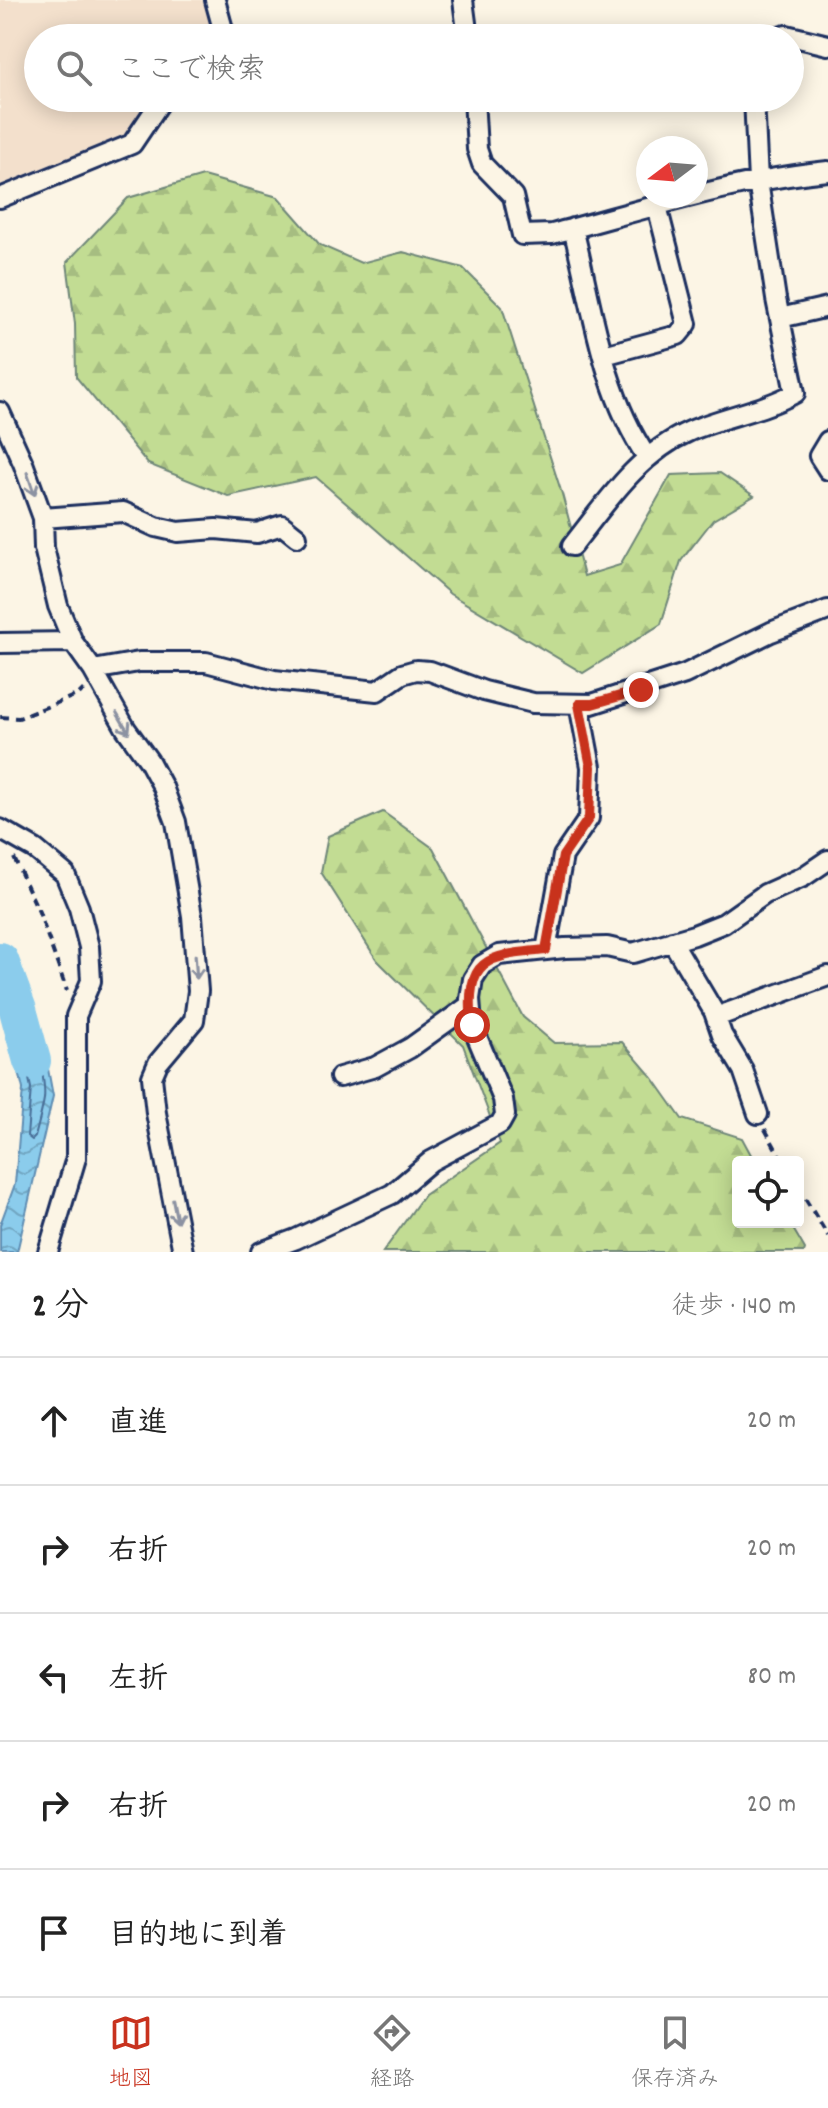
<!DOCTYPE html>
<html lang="ja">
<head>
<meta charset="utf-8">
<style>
  :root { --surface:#fff; --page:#f6f6f6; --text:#222; --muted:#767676; --line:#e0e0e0; --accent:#c8321e }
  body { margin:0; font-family:Dekko,"Klee One",sans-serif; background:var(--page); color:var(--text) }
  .controls { position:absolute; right:24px; bottom:24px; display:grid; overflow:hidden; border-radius:8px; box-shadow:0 4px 20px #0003 }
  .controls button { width:72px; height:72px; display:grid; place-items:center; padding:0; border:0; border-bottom:2px solid var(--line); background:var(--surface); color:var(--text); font:40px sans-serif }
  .compass { position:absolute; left:636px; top:136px; width:72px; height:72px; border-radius:50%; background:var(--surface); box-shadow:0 4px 20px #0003; rotate:254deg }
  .stop { position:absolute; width:24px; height:24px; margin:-18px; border:6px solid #c8321e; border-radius:50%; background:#fff }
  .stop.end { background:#c8321e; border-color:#fff; box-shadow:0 2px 8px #0008 }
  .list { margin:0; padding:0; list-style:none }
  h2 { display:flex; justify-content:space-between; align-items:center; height:104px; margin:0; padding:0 32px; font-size:34px }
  h2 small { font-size:26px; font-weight:400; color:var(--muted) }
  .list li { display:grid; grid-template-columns:52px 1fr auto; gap:24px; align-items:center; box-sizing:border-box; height:128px; padding:0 32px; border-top:2px solid var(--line) }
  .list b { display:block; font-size:30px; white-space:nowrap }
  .list em { font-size:26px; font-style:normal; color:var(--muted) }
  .icon { flex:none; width:44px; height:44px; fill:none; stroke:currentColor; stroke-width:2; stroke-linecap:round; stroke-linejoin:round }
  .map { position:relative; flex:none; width:828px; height:1252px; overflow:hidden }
  .search { position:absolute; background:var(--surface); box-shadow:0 4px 20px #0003; left:24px; right:24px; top:24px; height:88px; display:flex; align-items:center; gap:20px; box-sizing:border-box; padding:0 28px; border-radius:44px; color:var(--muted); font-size:30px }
  .sheet { height:744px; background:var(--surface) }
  nav { display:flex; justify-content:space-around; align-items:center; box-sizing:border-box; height:112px; border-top:2px solid var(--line); background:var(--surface); font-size:22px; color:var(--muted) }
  nav a { display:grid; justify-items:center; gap:4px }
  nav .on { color:var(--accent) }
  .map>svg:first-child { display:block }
</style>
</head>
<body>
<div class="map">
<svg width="828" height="1252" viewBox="0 0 828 1252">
  <defs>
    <pattern id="forest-firs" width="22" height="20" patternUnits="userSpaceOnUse" patternTransform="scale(2)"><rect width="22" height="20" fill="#c2dc93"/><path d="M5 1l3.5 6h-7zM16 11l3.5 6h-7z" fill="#a6bd81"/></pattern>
    <pattern id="water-waves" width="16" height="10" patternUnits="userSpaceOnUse" patternTransform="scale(2)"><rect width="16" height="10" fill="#8bccec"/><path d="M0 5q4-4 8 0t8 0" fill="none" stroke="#71a6c2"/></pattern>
  </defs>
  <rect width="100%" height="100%" fill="#fcf5e5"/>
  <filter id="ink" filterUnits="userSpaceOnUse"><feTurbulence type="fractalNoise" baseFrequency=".0125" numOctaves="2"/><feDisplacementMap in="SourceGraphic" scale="16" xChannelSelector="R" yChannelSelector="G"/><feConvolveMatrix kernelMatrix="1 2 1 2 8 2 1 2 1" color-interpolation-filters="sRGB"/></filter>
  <g filter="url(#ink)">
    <path fill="#f3e0cc" d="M0,0H209L216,38H38V98H155L121,142L0,190Z"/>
    <path fill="url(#forest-firs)" stroke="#6e8678" stroke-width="2" d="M203,176L278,197L320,245L361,263L403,252L463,268L502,307L562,494L584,576L620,565L671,475L720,473L754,496L713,520L681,561L661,624L583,673L450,594L316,477L228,496L148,464L76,377L75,324L67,262L128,198Z
      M383,812L433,848L523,1017L554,1043L622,1042L653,1078L682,1119L742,1138L755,1162H738V1222H789L805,1249L804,1252H383L424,1195L500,1143L463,1045L377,960L321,872L328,836Z"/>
    <path fill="url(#water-waves)" stroke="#5e8db3" stroke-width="2" d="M34,1008L41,1031L53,1096L17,1252H0V1225L15,1184L23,1089L6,1015Z"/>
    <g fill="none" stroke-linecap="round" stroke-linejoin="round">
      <path stroke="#486e97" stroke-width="2" d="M26,1018C35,1028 46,1084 44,1099C42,1112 38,1125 35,1137L32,1140L27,1136L31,1088L17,1024L18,1020Z"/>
      <path stroke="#8bccec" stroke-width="38" d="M0,961L18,1010L32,1061"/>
      <g stroke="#1b2f5e" stroke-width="24">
        <path id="minor" d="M215,0L224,33L221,38
          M463,0L468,38
          M775,38L786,35L828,45
          M474,98L477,149L482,164L513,196L522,235L552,234C643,210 734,180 828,171
          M0,198L132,144L163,98
          M573,228C592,304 602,392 647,457
          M780,318L828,307
          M604,355L678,335L687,324L657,206
          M0,412L23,463L43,518L44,548L58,606L73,642L93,670L126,729L149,761L163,787L176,822L192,916L198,991L194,1020L158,1063L152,1077L156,1113L183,1252
          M828,441L819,456L828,470
          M43,518L123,512L156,527L178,532L216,529L257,533L282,525L297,537
          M572,546C606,503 639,453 690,431C725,416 762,411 795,393L776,299L758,181L754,98
          M0,643L73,642
          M93,670L139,662H206L274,680L377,691L402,674L416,670L430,671L484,691L533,703L592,704L685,674L771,632L828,610
          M0,829L35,849L65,874L79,908L89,947L91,981L76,1016V1158L48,1252
          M672,941L714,1012L722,1035L743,1070L758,1114
          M546,950L563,856L589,818L591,767L579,704
          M716,1017L828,976
          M340,1077L375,1067L410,1048L470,1005
          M261,1252L296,1239L392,1194L431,1161L500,1124L505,1115L503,1099L472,1025L470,999L473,979L482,965L499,955L565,948L607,947L633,953L694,935L724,923L765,894L803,877L828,860"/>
      </g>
      <path stroke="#1b2f5e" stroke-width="4" stroke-dasharray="8 6" stroke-linecap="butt" d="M0,717L19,718L79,694L84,689
        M14,858L39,912L67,991
        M765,1129L783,1162
        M798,1187L828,1236"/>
      <use href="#minor" stroke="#fcf5e5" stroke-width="18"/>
    </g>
    <defs><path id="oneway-shaft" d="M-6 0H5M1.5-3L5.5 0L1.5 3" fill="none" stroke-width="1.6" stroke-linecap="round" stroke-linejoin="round" transform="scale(2)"/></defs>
    <g stroke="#8c92a2">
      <use href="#oneway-shaft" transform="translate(31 484) rotate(71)"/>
      <use href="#oneway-shaft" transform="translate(123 723) rotate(59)"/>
      <use href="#oneway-shaft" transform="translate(196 967) rotate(86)"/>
      <use href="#oneway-shaft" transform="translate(175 1211) rotate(79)"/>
    </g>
  </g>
  <g fill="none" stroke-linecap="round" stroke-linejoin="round" filter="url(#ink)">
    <path stroke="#c8321e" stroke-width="10" d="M472,1025C465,957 487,956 546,950L563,856L589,818L591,767L579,704H592L641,690"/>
  </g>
</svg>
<div class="controls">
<button><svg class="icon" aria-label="locate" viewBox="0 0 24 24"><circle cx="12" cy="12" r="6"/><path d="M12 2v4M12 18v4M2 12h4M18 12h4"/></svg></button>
</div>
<svg class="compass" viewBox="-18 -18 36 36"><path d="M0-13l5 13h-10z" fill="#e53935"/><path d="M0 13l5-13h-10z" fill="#767676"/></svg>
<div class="stop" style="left:472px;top:1025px"></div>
<div class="stop end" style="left:641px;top:690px"></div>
<div class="search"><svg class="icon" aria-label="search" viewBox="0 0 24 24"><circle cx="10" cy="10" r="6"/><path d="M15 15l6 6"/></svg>ここで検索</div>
</div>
<section class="sheet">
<h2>2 分<small>徒歩 · 140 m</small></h2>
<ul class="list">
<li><svg class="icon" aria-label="ahead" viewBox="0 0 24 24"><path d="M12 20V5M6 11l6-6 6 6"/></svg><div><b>直進</b></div><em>20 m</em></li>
<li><svg class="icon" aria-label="right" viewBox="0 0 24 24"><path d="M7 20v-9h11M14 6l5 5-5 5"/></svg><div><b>右折</b></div><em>20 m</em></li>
<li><svg class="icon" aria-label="left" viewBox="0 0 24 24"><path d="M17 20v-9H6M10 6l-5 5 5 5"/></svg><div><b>左折</b></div><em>80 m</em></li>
<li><svg class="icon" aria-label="right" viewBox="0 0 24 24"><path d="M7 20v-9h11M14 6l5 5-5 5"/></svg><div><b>右折</b></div><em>20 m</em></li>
<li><svg class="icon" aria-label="arrive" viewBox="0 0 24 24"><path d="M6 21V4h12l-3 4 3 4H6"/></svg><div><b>目的地に到着</b></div></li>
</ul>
</section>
<nav>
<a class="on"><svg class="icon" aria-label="map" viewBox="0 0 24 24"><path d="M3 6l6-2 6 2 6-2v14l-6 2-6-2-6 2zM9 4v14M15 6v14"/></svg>地図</a>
<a><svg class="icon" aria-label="directions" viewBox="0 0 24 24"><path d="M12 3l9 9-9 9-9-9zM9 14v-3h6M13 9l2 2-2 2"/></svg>経路</a>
<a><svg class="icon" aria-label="saved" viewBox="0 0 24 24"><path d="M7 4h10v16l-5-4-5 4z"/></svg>保存済み</a>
</nav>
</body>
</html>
